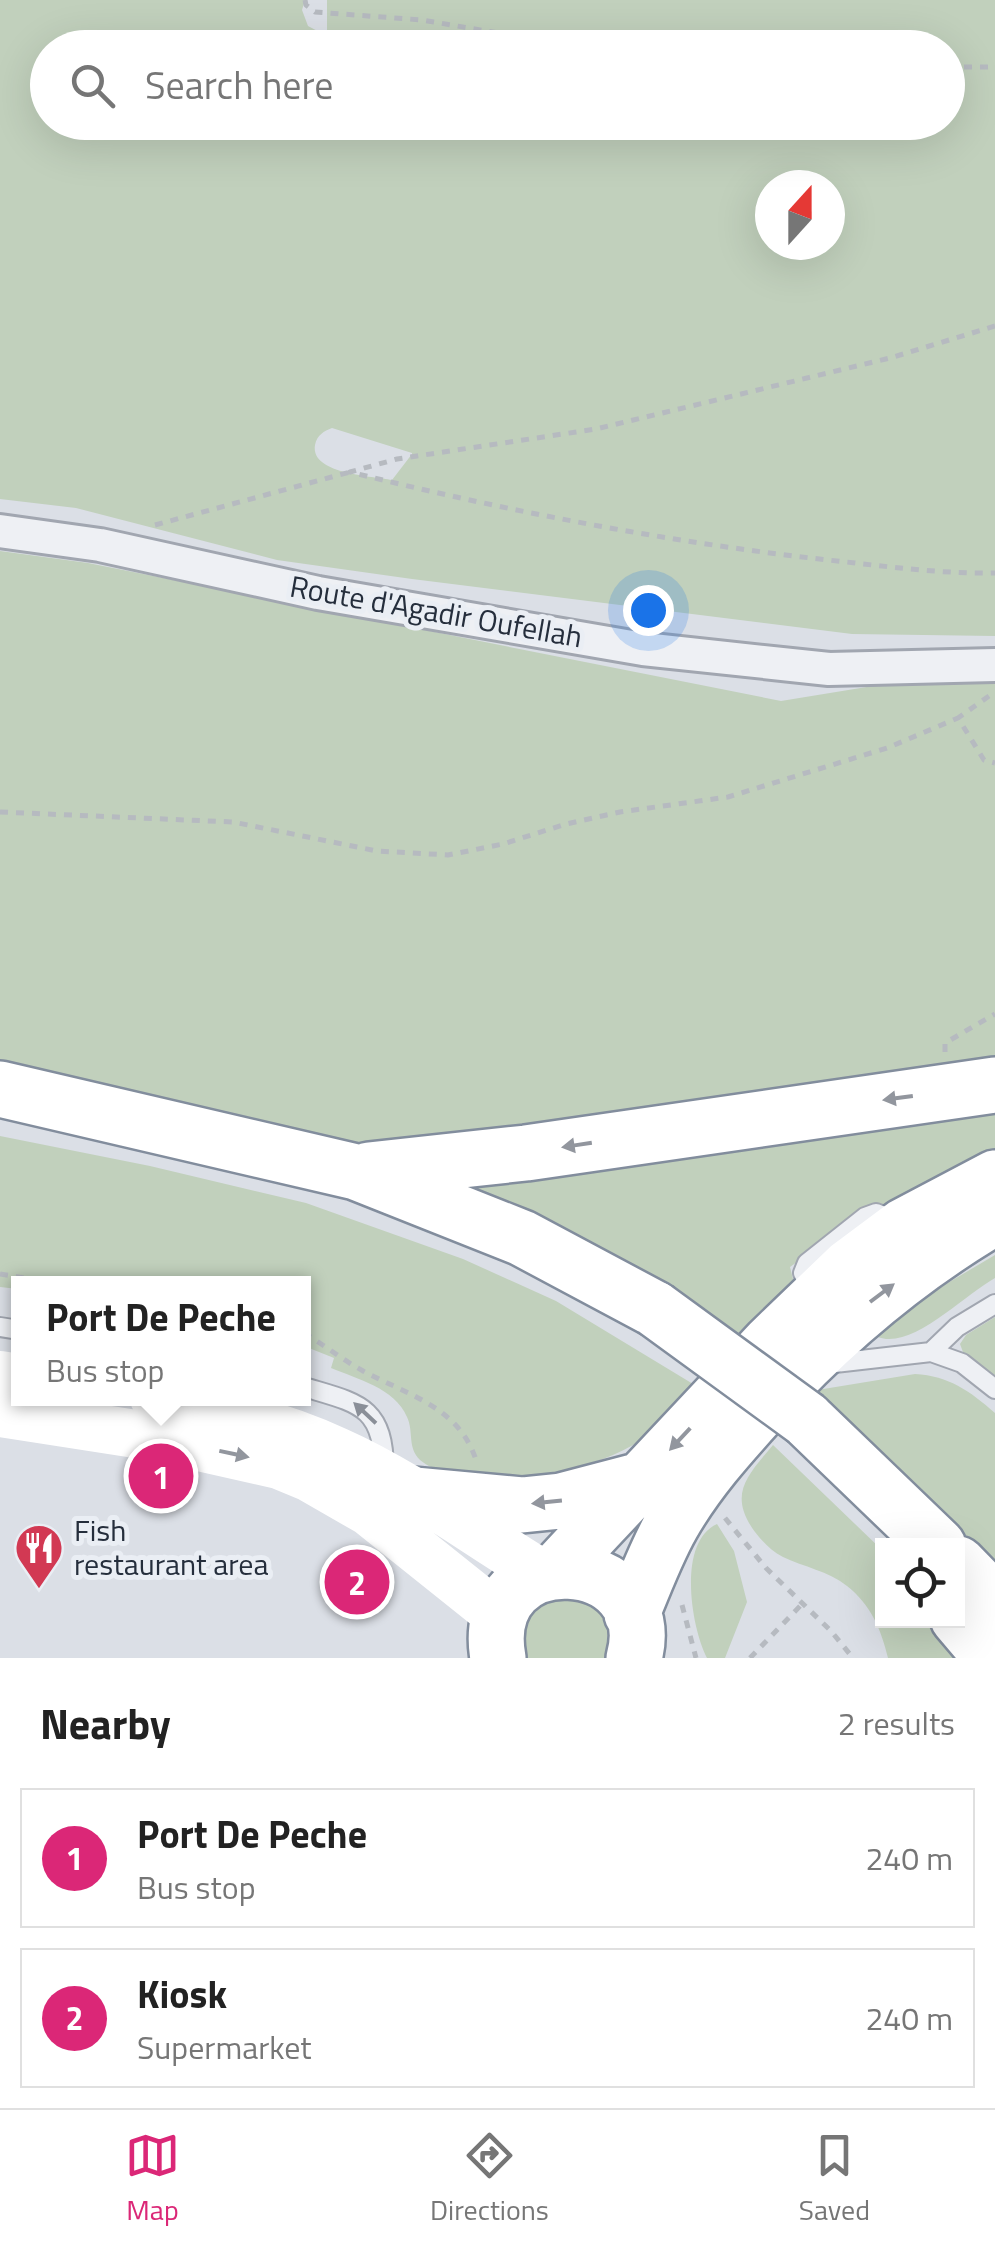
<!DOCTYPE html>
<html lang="en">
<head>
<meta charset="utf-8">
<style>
  :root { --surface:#fff; --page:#f6f6f6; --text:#222; --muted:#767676; --line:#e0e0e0; --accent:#db2777 }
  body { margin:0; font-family:"Titillium Web",sans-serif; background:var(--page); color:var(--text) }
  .controls { position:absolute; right:30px; bottom:30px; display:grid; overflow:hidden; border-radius:0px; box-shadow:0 10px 40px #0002 }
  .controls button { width:90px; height:90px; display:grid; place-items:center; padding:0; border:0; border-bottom:2px solid var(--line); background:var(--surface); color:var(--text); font:50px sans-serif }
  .compass { position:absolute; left:755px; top:170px; width:90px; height:90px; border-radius:50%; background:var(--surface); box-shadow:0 10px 40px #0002; rotate:21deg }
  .you { position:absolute; left:648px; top:610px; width:35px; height:35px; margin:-25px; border:8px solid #fff; border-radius:50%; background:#1a73e8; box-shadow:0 0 0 15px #1a73e833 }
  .badge { display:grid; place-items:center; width:65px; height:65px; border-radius:50%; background:var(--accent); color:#fff; font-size:32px; font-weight:700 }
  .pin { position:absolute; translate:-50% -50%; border:5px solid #fff; box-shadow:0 2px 10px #0006 }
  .popup { position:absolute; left:11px; top:1276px; width:300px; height:130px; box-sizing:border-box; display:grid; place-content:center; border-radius:0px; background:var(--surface); filter:drop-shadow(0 2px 8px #0005); font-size:32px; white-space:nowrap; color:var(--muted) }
  .popup b { font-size:38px; color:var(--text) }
  .popup::after { content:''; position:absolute; left:50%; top:100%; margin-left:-20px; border:20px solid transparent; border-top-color:var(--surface) }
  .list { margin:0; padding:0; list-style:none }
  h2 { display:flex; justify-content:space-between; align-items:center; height:130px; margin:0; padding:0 40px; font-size:42px }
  h2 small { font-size:32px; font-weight:400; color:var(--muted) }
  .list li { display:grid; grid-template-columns:65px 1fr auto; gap:30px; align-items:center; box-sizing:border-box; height:140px; margin:0 20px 20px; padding:0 20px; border:2px solid var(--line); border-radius:0px }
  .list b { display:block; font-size:38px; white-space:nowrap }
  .list p { margin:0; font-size:32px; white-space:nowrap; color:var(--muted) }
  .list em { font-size:32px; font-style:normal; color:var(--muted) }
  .icon { flex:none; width:55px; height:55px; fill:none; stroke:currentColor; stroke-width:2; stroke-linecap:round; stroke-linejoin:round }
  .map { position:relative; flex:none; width:995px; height:1658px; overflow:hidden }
  .search { position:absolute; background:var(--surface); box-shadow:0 10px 40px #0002; left:30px; right:30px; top:30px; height:110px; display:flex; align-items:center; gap:25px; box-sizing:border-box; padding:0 35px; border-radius:55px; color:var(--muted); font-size:38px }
  .sheet { height:450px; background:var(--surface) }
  nav { display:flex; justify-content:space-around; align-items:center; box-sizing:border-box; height:140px; border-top:2px solid var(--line); background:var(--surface); font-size:28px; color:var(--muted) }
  nav a { display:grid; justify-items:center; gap:5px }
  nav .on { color:var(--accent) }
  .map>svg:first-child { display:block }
</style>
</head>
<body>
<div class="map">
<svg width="995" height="1658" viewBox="0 0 995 1658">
  <rect width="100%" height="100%" fill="#dbdfe6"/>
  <path fill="#c1d0bc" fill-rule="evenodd" d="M0,0H305L302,10L308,26L327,36V0H995V636L852,634L412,579L277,560L76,508L0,499ZM48,48H948V122H48ZM770,185H830V245H770ZM332,428L412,453V454L392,480C372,476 310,474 315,445C317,435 324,431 332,428Z
    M0,551L88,563L781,701L995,666V1071L350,1155L0,1076Z
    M995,1108V1150L961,1166L887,1212L874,1206L790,1267L794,1283L736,1344L470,1187L471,1184Z
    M0,1136L150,1166L306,1203L463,1259L556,1301L698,1387C688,1398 678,1410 667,1421C615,1467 538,1482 471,1475C454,1473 434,1472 420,1460C407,1447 414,1432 407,1417C395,1388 357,1379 331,1368L334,1358L304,1346V1284H19L18,1289L0,1287Z
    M995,1255V1278C964,1295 909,1353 876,1336L941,1287Z
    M995,1317V1378L963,1352L960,1344L966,1335Z
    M915,1374C949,1376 970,1391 995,1413V1576L799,1393Z
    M773,1445L882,1550V1620L949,1621L983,1658H888C881,1629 871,1605 847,1586C828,1571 804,1567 783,1557C771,1551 763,1542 755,1532C727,1494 748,1475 773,1445Z
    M717,1524L734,1551L747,1602L725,1658H707C691,1627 677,1542 717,1524Z
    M554,1594L596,1602L612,1626L609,1658H526C514,1628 531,1611 554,1594Z"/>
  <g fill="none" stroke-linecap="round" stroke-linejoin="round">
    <g stroke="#a1a6b0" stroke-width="22">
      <path id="lane" d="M812,1292L803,1273L807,1263L865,1217L876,1213L895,1220
        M0,1327L19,1330
        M931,1352L957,1327L995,1304
        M826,1364L931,1352L962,1363L995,1389
        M304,1387C357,1403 384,1405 384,1470"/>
    </g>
    <g stroke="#a1a6b0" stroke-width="38">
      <path id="street" d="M0,531L100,545L318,593L643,649L829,669L995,665"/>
    </g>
    <g stroke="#828d9d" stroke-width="60">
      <path id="highway" d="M0,1089L356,1172L522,1238L655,1309
        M369,1170L526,1153L995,1085
        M806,1419L938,1546
        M414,1495L522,1505L561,1501L641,1480
        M958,1564L995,1602
        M557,1570L770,1343L849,1267L904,1226L995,1178
        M632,1614C644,1584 656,1552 672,1524C697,1481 728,1446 761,1410C830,1334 906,1269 995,1217
        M958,1618L992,1658
        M498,1658C476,1535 664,1550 634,1658"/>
    </g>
    <path stroke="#b6bac0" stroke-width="5" stroke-dasharray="8 8" stroke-linecap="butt" d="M305,0L306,5L315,12L422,20L586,48
      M948,67H995
      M995,326L890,358L596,429L397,459L350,472C507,511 667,542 828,560C884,566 939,574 995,573
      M155,525L350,472
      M989,696L958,718L984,760L995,763
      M0,812L233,822L377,851L448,855L503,844L566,824L620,812L728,797L887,748L958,718
      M945,1052V1043L995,1014
      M0,1274L61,1284
      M304,1333C324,1345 343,1360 363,1371C408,1395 459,1407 476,1460
      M725,1518L766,1568L831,1631L853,1658
      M682,1605L696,1658
      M750,1658L802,1604"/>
    <use href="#lane" stroke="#eef0f4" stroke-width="18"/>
    <use href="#street" stroke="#eef0f4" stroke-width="32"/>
    <path stroke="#fff" stroke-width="48" d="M0,1375L19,1378
      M154,1398C218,1410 278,1424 337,1451C409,1483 474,1533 541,1573
      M0,1413L155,1437L279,1465L308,1477L369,1512L499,1616"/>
    <use href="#highway" stroke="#fff" stroke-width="55"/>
    <g stroke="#828d9d" stroke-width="60" stroke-linecap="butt">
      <path id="highway-bridge" d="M655,1309L806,1419"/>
    </g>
    <use href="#highway-bridge" stroke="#fff" stroke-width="55"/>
  </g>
  <defs><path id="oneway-solid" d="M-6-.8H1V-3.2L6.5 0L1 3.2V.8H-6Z" transform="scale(2.5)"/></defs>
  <g fill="#92969e">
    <use href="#oneway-solid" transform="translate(898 1098) rotate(172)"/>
    <use href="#oneway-solid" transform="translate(577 1145) rotate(171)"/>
    <use href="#oneway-solid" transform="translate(882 1293) rotate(-37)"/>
    <use href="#oneway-solid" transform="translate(680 1439) rotate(133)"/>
    <use href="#oneway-solid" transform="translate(234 1454) rotate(12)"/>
    <use href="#oneway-solid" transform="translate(547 1502) rotate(174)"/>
  </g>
  <use fill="#8a8f98" href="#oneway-solid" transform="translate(365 1413) rotate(-137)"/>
  <defs>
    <g id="restaurant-pin" transform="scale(2.5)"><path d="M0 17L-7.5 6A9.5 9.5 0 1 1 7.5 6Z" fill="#d23953" stroke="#eaeef4"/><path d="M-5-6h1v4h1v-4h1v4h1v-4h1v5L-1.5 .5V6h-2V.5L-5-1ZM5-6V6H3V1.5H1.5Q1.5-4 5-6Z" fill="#fff"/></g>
  </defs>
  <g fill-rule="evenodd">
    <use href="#restaurant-pin" x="39" y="1548"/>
  </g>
  <g text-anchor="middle" stroke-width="10" stroke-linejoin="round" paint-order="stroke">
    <g font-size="30" fill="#252e3c" stroke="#eaeef4">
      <text transform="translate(436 612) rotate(10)" y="10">Route d'Agadir Oufellah</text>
    </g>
    <g font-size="30" fill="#252e3c" stroke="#eaeef4" text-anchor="start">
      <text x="74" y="1541">Fish<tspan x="74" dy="34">restaurant area</tspan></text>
    </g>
  </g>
</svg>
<div class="controls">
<button><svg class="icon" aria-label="locate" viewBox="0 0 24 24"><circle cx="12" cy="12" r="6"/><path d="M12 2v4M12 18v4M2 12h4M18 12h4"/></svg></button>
</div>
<svg class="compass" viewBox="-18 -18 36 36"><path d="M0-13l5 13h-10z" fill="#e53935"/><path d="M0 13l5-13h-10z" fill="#767676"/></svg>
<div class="you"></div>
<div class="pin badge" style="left:161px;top:1476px">1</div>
<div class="popup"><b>Port De Peche</b>Bus stop</div>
<div class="pin badge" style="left:357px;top:1582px">2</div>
<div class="search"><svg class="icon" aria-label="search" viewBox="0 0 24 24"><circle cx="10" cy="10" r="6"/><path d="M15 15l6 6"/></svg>Search here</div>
</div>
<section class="sheet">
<h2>Nearby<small>2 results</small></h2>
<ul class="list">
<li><span class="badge">1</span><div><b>Port De Peche</b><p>Bus stop</p></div><em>240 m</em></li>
<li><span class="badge">2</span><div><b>Kiosk</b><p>Supermarket</p></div><em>240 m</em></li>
</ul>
</section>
<nav>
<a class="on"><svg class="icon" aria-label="map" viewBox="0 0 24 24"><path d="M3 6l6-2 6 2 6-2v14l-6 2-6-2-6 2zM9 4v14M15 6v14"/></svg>Map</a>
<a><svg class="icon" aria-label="directions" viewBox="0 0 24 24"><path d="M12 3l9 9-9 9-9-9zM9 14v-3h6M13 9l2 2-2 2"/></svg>Directions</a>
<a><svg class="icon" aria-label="saved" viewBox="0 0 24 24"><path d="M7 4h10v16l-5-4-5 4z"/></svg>Saved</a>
</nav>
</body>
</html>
